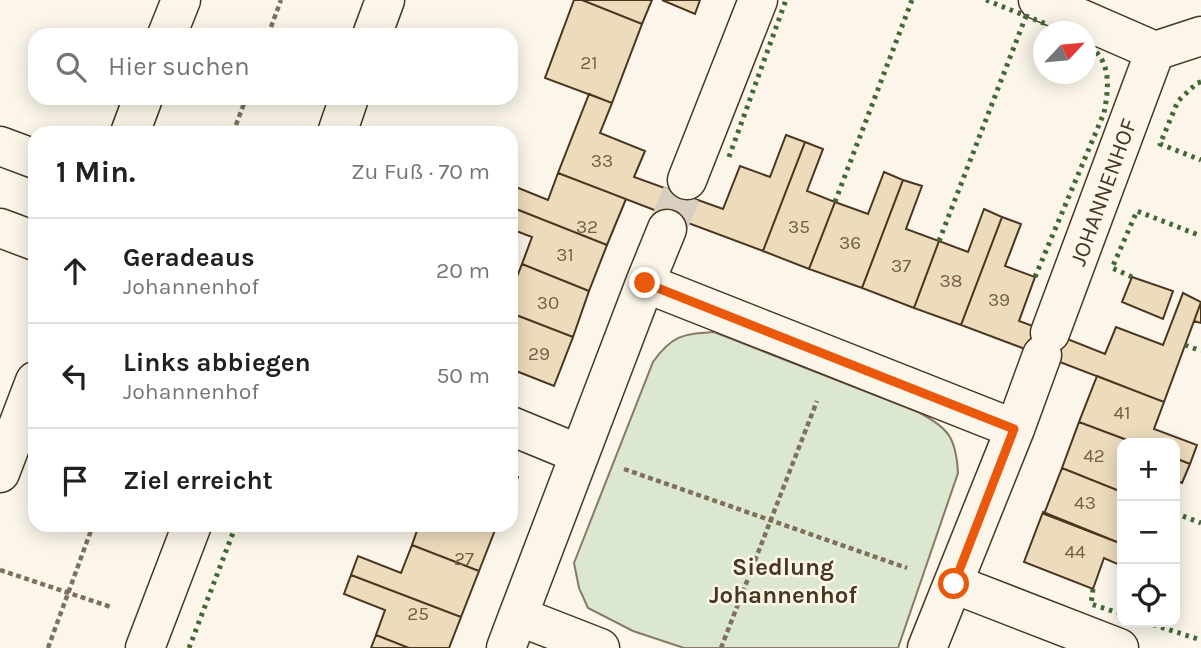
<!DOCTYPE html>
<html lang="de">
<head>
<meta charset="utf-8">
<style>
  :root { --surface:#fff; --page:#f6f6f6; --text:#202124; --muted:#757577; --line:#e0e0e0 }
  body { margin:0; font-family:Karla,sans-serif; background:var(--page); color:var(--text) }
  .controls { position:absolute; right:21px; bottom:21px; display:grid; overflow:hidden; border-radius:14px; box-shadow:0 4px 18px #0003 }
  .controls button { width:63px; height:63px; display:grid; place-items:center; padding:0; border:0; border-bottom:2px solid var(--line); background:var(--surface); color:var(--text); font:35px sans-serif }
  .compass { position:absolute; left:1033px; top:21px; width:63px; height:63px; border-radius:50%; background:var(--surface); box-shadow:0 4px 18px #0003; rotate:64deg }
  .stop { position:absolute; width:21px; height:21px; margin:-16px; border:5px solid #ea580c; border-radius:50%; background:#fff }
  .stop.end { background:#ea580c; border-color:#fff; box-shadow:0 2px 7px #0008 }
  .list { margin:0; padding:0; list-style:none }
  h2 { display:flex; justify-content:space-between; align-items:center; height:91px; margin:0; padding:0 28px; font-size:30px }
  h2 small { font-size:23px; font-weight:400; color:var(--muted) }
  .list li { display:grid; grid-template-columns:46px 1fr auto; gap:21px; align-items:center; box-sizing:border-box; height:105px; padding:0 28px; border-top:2px solid var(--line) }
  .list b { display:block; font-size:26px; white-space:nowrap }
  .list p { margin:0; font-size:23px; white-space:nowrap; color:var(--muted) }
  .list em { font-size:23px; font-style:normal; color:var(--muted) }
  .icon { flex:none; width:38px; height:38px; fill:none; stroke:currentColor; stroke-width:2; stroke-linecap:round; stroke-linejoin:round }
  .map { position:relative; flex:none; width:1201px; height:648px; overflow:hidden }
  .search { position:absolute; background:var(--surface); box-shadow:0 4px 18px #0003; left:28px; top:28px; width:490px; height:77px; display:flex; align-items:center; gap:18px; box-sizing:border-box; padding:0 24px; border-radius:21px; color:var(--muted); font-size:26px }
  .panel { position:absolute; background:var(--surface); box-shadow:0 4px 18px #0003; left:28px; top:126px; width:490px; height:406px; border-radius:21px }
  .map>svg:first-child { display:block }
</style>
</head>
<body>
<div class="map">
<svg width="1201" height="648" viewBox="0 0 1201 648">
  <rect width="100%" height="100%" fill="#fbf6e9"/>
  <path fill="#dce7d0" stroke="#887966" stroke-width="2" d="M714,332L918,412C949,428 956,438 958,473L898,648H684L633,631L588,608L579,588L574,563L653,362C672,335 683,334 714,332Z"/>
  <path fill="#ecdcbc" stroke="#4a3520" stroke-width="2" d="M574,0H582L642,24L612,103L545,78Z
    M582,0H652L642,24Z
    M662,0H700L695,14Z
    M589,94L612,103L600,133L645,151L634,177L698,200L688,223L558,173Z
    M786,135L805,142L763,251L688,223L698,200L723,209L740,166L770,177Z
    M805,142L823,149L807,191L835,202L809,269L763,251Z
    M884,172L903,180L862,288L809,269L835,202L868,214Z
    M558,173L626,199L607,245L511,207V185L548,200Z
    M903,180L922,186L906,229L939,241L914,308L862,288Z
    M511,207L607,245L589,291L522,264L532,237L511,229Z
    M984,209L1002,217L961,325L914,308L939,241L968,252Z
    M1002,217L1021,224L1005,266L1035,277L1019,321L1065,338L1057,361L961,325Z
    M522,264L589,291L573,337L511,313V292Z
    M1132,277L1173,291L1163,319L1122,302Z
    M1183,293L1201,302L1164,402L1057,361L1065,338L1105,354L1116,327L1163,345Z
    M1201,302V323L1194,321Z
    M511,313L573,337L554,386L511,369Z
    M1097,376L1164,402L1154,429L1197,445L1190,464L1175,458V443H1135L1079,422Z
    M1079,422L1135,443H1122V492L1062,468Z
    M1175,458L1190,464L1182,483L1175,480Z
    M1062,468L1122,492V512L1119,521L1122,523V544L1044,514Z
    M511,474L518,477L511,495Z
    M1043,512L1122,544V566L1104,558L1093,589L1024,562Z
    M419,525H497L479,571L412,545Z
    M412,545L479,571L461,617L351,575L358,556L401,573Z
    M351,575L461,617L449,648H409L376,635L385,610L344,594Z
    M376,635L409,648H371Z"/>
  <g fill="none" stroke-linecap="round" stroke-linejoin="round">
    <path stroke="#d8cfc1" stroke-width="38" stroke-dasharray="38 19" stroke-linecap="butt" d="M667,229L687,180"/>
    <g stroke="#4a3520" stroke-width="41">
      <path id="minor" d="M1038,0L1155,51L1201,36
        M167,35L181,0
        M372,35L385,0
        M130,133L143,98
        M337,133L349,98
        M0,146L35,159
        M687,180L758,0
        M0,228L35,241
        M645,283L667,229
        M1050,333L1155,51
        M511,426L579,454
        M1015,429L1042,355
        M0,473L35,381
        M954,584L1119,648
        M145,648L192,525
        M506,648L518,616
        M600,648L518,616L645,283L1015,429L927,648"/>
    </g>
    <path stroke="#7f6f5c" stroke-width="4.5" stroke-dasharray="5 3.5" stroke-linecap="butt" d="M268,35L281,0
      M233,133L246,98
      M624,469L907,568
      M0,570L111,607
      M48,648L93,525
      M721,648L817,401"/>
    <use href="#minor" stroke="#fbf6e9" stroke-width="38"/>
    <path stroke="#436837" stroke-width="5" stroke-dasharray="3.5 5" stroke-linecap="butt" d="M986,0L1046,24
      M1201,82L1197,83L1178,101L1160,144L1201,160
      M729,157L786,0
      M835,202L912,0
      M939,241L1026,16
      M1035,277L1104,113C1109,87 1112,59 1086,44
      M1132,277L1112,268L1137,211L1201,236
      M1185,345L1201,351
      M1175,513L1201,523
      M1093,589L1091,604L1122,614
      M1145,622L1201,640
      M189,648L236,525"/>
  </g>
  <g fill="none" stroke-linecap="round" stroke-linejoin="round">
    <path stroke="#ea580c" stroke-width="9" d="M645,283L1014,429L954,584"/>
  </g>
  <g text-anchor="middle" stroke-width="5" stroke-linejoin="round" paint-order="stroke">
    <g font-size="19" fill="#725f47">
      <text x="589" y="69">21</text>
      <text x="602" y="167">33</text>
      <text x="587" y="233">32</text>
      <text x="799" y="233">35</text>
      <text x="850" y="249">36</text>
      <text x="565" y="261">31</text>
      <text x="901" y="272">37</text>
      <text x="951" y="287">38</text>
      <text x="999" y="306">39</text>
      <text x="548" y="309">30</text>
      <text x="539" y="360">29</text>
      <text x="1122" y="419">41</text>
      <text x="1094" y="462">42</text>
      <text x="1085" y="509">43</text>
      <text x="1075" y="558">44</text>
      <text x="464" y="565">27</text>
      <text x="418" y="620">25</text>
    </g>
    <g font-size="23" fill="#4a3520" stroke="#fbf6e9">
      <text transform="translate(1103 192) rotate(-70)" y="8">JOHANNENHOF</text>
    </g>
    <g font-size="24" font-weight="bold" fill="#4a3520" stroke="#fbf6e9">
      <text x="783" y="575">Siedlung<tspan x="783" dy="28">Johannenhof</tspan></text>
    </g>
  </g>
</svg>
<div class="controls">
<button>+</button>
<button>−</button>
<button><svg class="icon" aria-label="locate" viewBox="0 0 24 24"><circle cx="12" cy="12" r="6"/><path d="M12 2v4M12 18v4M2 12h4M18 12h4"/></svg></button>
</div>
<svg class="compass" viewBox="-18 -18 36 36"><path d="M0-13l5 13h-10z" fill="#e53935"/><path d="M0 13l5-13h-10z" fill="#757577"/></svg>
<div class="stop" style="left:954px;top:584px"></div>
<div class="stop end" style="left:645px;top:283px"></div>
<div class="search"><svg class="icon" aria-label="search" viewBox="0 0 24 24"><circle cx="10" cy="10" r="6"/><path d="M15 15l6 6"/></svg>Hier suchen</div>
<section class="panel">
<h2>1 Min.<small>Zu Fuß · 70 m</small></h2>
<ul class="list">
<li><svg class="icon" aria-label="ahead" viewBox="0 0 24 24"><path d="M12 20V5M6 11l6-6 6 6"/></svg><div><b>Geradeaus</b><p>Johannenhof</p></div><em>20 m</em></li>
<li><svg class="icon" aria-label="left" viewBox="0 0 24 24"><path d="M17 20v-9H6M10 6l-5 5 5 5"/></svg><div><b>Links abbiegen</b><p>Johannenhof</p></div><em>50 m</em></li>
<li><svg class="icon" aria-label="arrive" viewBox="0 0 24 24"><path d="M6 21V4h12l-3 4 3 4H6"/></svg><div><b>Ziel erreicht</b></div></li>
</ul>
</section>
</div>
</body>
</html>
